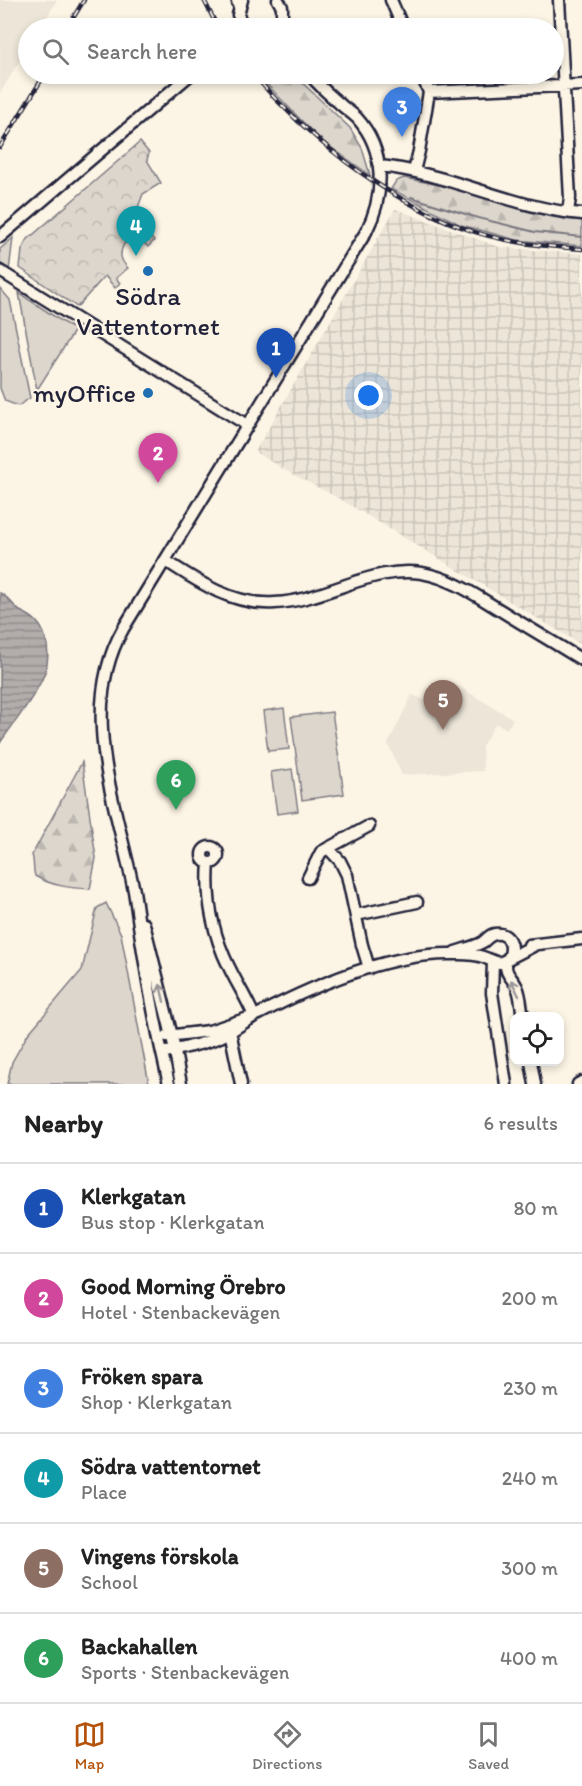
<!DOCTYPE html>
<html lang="en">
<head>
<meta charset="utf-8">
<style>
  :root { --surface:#fff; --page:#f6f6f6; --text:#222; --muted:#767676; --line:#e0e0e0; --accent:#b45309 }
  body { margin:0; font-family:Itim,sans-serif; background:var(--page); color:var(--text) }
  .controls { position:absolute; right:18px; bottom:18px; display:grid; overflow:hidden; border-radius:12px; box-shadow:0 3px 9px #0003 }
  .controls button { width:54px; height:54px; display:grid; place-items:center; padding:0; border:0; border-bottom:2px solid var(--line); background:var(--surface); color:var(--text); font:30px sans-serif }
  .you { position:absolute; left:369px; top:396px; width:21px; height:21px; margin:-15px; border:4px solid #fff; border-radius:50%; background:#1a73e8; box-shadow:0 0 0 9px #1a73e833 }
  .badge { display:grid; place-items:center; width:39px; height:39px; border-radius:50%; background:var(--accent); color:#fff; font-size:20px; font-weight:700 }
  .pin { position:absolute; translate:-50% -50px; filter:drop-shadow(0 2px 3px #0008) }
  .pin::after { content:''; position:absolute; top:32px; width:21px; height:18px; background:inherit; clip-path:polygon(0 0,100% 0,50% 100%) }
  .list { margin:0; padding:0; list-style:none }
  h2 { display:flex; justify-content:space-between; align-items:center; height:78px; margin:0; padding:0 24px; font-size:26px }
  h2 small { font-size:20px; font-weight:400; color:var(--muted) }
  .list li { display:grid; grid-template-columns:39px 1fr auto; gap:18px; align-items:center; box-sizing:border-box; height:90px; padding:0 24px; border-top:2px solid var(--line) }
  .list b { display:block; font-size:22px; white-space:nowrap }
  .list p { margin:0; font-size:20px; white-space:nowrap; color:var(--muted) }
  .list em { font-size:20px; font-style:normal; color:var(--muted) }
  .icon { flex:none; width:33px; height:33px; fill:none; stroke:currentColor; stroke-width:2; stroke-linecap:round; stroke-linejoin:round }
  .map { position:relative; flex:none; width:582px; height:1084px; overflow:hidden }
  .search { position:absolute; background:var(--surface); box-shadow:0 3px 9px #0003; left:18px; right:18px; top:18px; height:66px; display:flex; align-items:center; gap:15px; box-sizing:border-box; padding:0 21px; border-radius:33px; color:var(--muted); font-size:22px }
  .sheet { height:618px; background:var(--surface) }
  nav { display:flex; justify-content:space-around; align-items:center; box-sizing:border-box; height:84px; border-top:2px solid var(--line); background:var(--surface); font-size:16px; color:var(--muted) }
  nav a { display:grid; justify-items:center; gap:3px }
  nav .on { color:var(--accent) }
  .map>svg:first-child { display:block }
</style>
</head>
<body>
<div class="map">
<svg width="582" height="1084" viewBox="0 0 582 1084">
  <defs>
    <pattern id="industrial-grid" width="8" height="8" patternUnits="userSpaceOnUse" patternTransform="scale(1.5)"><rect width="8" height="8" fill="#ece5d8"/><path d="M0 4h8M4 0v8" fill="none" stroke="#cac4ba"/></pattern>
    <pattern id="forest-firs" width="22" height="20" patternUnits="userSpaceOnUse" patternTransform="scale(1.5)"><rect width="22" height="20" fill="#dcd6cc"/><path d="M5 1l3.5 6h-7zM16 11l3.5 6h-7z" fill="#bcb7b0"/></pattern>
    <pattern id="park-crowns" width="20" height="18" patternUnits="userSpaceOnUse" patternTransform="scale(1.5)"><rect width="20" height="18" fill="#dcd6cc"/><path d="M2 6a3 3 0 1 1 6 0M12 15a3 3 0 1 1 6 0" fill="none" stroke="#bcb7b0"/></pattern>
    <pattern id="water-rules" width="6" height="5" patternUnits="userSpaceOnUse" patternTransform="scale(1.5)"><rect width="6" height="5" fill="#b2adab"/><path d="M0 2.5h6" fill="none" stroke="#908c8c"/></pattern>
  </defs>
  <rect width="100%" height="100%" fill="#fcf5e5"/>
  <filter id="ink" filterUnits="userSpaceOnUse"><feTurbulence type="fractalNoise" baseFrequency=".0167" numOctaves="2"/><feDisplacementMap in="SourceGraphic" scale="12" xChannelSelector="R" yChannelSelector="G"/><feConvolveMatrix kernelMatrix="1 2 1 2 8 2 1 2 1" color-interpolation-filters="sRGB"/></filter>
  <g filter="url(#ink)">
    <path fill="#ece5d8" d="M0,0H57L40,28H28V47L0,93Z
      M456,685L513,719L507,729L496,723L482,746L483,771L402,775L388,744L412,695L443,707Z"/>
    <path fill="url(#industrial-grid)" d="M395,209L499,247L582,254V645L340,499L283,469L255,452Z"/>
    <path fill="#dcd6cc" stroke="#7f7c84" stroke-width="1.5" d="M13,238L9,271L0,263V249Z
      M0,288L10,300L30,398L18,406L5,401L0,388Z
      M19,293L75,330L37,390Z
      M284,708L289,749L268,751L263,711Z
      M332,712L344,794L302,800L291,717Z
      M292,769L298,811L277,814L271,772Z
      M106,903L121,934L149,1084H7L12,1062L28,1034L82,970L97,908Z"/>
    <path fill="url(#forest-firs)" stroke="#7f7c84" stroke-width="1.5" d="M257,74H293L350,128L362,148L370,175L319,139Z
      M404,178L445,186L566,218H582V246L517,240L461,225L391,189L396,181Z
      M82,762L96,858L90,889C70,888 52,886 35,876C32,867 35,862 32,855Z"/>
    <path fill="url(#park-crowns)" stroke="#7f7c84" stroke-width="1.5" d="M140,142L149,153L147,160L161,183L143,194L134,218L154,241L148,247C141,239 134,237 124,244C119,254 120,260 128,268L116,278L120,283L115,288L105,276L77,307L20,268L22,250L27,240Z"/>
    <path fill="url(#water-rules)" stroke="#78757e" stroke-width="1.5" d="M0,593C10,598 12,605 20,611C26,614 31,616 36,621C49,634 51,660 43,677C35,697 13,724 0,743Z"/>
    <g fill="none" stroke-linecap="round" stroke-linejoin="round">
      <path stroke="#78757e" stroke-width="2" d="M411,197L478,218L535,232L582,237"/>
      <g stroke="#22223b" stroke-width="15">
        <path id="minor" d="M242,0L238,15L244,28
          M278,0L282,7V28
          M391,0L403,28
          M559,0L570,198L568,212
          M429,92L582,85
          M379,166C446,172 514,209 582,214
          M414,171L419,151L429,92L421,74
          M0,237L191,74
          M0,271L247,425
          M166,561C198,582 234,606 275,603C299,602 323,593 346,585C369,577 396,569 422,573C451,578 475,595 500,610C527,627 555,643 582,660
          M202 855a8 8 0 1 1 16 0a8 8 0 1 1-16 0Z
          M328,848L340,861L347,875L362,945L369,968
          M209,863C206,898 213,935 229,967C237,984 247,999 254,1016
          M308,878L321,852L369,826
          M356,915L417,902
          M144,924L172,1036L181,1084
          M529,945L582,939
          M455,952C464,949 474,947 483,942C487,939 489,935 495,934C509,932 514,946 509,957
          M506,961C505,976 511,975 517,987C521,995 521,1007 523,1017
          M493,962L492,993L506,1084
          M226,1026L231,1036L241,1084
          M167,1036L209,1031L248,1018
          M162,1053C182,1048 202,1045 220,1037C235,1031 245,1020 259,1014C313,986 389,953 451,954C461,954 473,953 483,957C489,959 493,962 500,963L535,945
          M531,1062L535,1084
          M169,1084C158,1038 149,991 142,945C139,927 137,909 134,891C117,806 77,710 123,629L366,232C385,195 386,150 357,118C351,112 345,109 339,103C328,94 318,84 309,74
          M578,1084L582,1082"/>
      </g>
      <g stroke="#22223b" stroke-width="16">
        <path id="major" d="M238,0L239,5"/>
      </g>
      <use href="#minor" stroke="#fcf5e5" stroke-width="10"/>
      <use href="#major" stroke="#fcf5e5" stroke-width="12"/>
      <g stroke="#22223b" stroke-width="4.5">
        <path id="rail" d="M204,0L218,28
          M67,28L84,0
          M253,74C306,136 383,198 461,227C499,242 541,246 582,249
          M0,147L45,74"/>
      </g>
      <use href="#rail" stroke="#fcf5e5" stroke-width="2" stroke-dasharray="7" stroke-linecap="butt"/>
    </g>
    <defs><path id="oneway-shaft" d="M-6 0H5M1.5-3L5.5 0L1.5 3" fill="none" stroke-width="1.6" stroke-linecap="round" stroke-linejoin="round" transform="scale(1.5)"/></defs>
    <g stroke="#9a9698">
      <use href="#oneway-shaft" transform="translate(515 988) rotate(-116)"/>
      <use href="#oneway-shaft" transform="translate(162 993) rotate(-103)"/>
    </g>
  </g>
  <g fill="#1f6fb2" stroke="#fcf5e5" stroke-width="2">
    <circle cx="148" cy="271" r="6"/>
    <circle cx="148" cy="393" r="6"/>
  </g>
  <g text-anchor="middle" stroke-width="4.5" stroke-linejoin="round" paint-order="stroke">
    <g font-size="26" fill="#22223b" stroke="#fcf5e5">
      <text x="148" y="305">Södra<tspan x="148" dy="30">Vattentornet</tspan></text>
      <text x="136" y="402" text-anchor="end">myOffice</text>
    </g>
  </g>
</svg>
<div class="controls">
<button><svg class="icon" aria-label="locate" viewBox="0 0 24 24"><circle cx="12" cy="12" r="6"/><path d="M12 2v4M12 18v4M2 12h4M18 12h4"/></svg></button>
</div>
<div class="you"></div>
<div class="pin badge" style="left:276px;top:378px;background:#1a4fb4">1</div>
<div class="pin badge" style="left:158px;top:483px;background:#d1479c">2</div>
<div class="pin badge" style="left:402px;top:137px;background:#3f7fe0">3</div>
<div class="pin badge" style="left:136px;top:256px;background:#0f9aa8">4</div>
<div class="pin badge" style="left:443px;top:730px;background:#8d6e63">5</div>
<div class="pin badge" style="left:176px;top:810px;background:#2e9e5b">6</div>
<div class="search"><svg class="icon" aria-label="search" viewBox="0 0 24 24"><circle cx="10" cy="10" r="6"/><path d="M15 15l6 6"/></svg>Search here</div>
</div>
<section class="sheet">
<h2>Nearby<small>6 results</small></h2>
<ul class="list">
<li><span class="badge" style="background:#1a4fb4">1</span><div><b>Klerkgatan</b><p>Bus stop · Klerkgatan</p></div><em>80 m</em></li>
<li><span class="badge" style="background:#d1479c">2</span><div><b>Good Morning Örebro</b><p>Hotel · Stenbackevägen</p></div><em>200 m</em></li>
<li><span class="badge" style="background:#3f7fe0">3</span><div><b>Fröken spara</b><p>Shop · Klerkgatan</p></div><em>230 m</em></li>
<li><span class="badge" style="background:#0f9aa8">4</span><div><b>Södra vattentornet</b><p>Place</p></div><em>240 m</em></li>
<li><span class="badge" style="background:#8d6e63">5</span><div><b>Vingens förskola</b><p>School</p></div><em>300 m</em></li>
<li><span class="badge" style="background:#2e9e5b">6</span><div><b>Backahallen</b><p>Sports · Stenbackevägen</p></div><em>400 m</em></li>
</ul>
</section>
<nav>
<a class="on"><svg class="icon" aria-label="map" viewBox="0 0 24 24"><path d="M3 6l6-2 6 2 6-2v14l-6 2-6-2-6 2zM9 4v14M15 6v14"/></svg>Map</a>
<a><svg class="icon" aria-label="directions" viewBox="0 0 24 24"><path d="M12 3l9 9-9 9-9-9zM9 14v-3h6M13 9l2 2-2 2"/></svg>Directions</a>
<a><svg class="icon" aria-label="saved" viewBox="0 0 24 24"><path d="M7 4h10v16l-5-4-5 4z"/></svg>Saved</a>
</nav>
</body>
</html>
